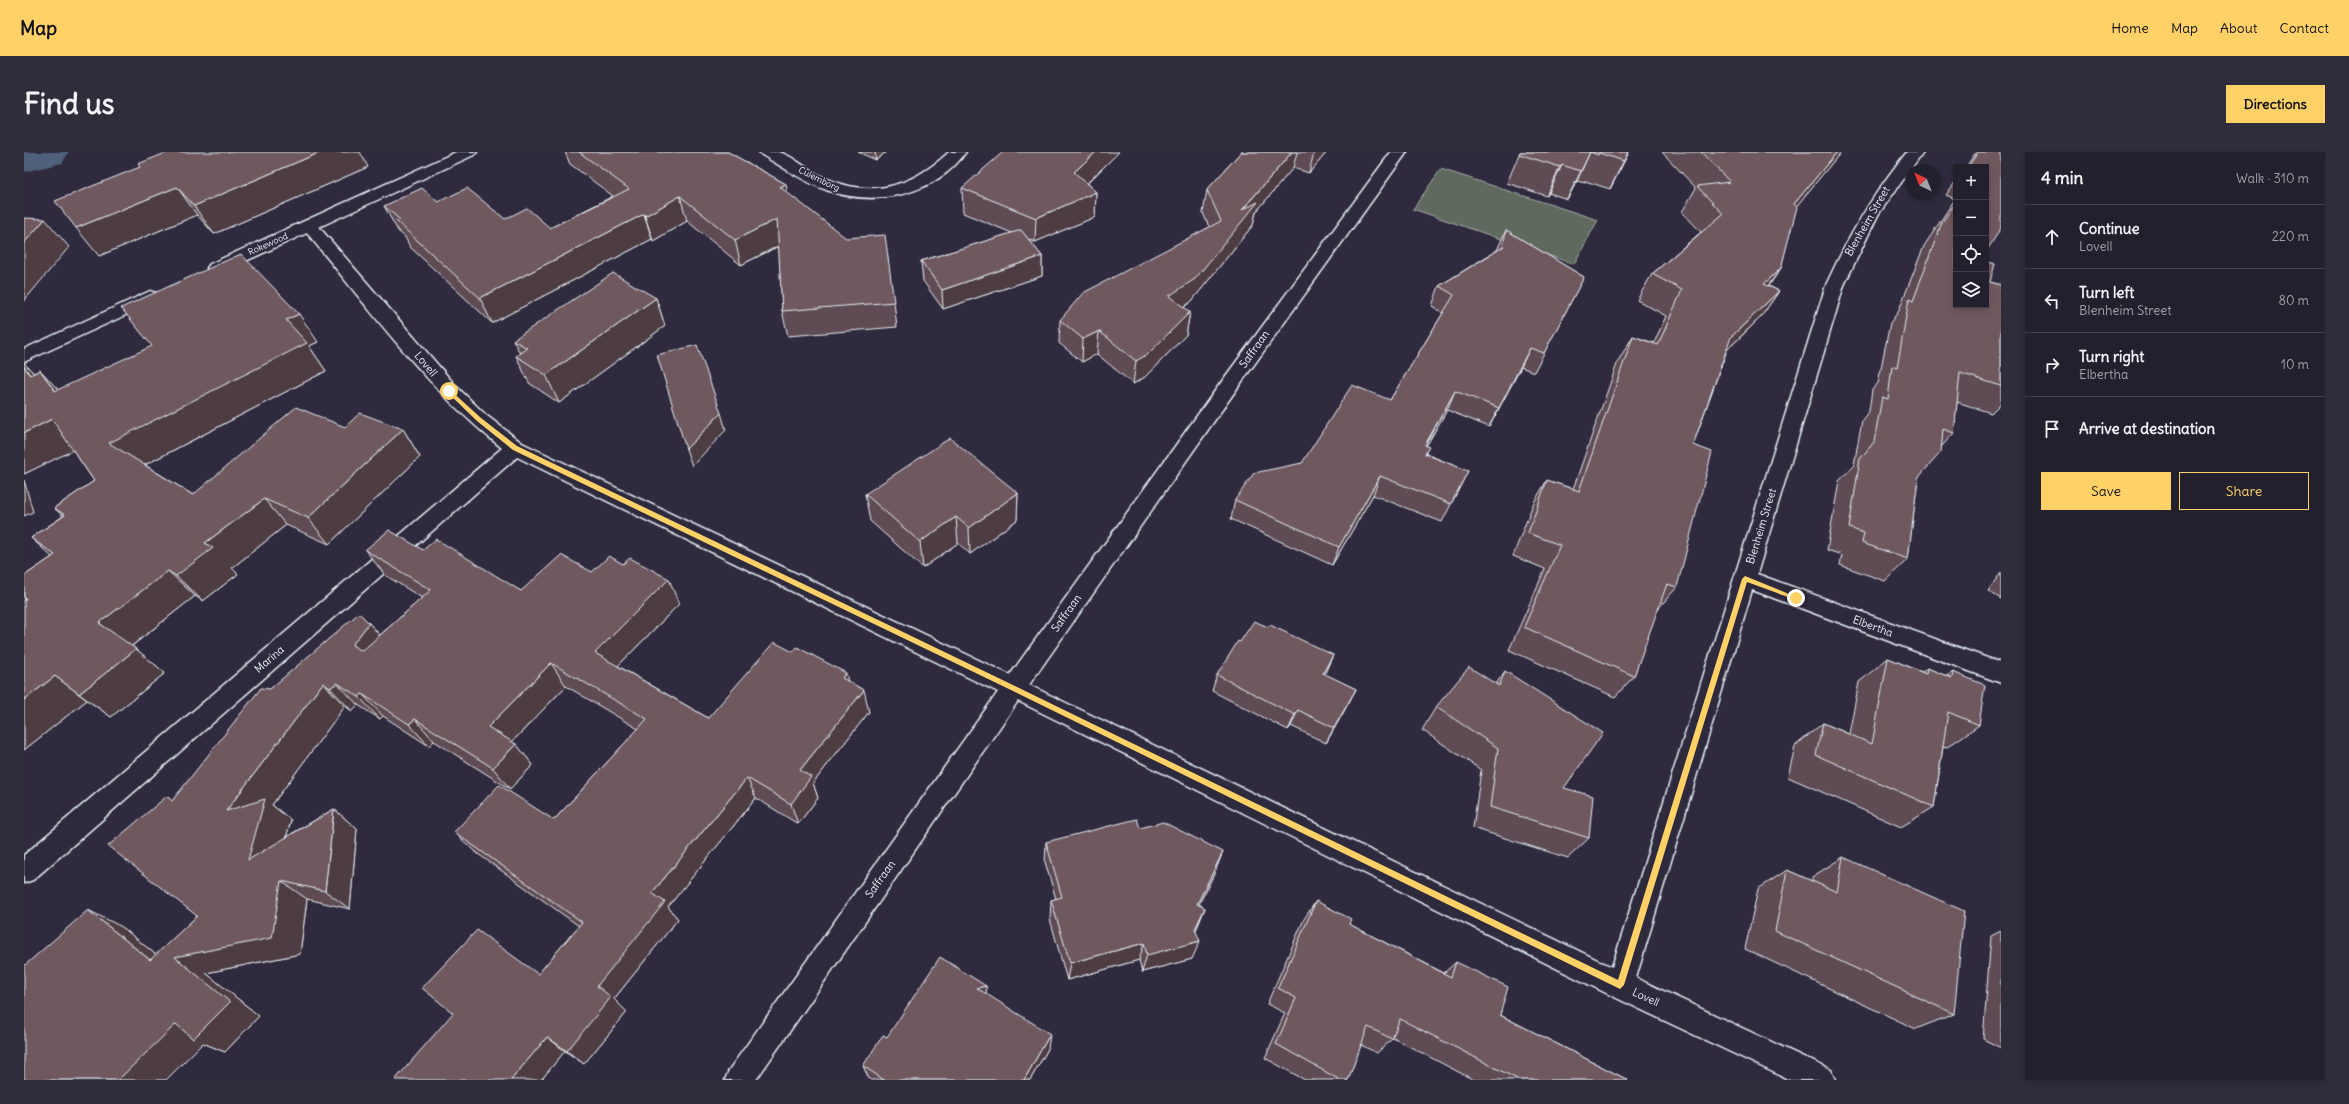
<!DOCTYPE html>
<html lang="en">
<head>
<meta charset="utf-8">
<style>
  :root { --surface:#23202e; --page:#2f2d3a; --text:#f1f3f6; --muted:#a3a3aa; --line:#403e4a; --accent:#ffd166 }
  body { margin:0; font-family:Delius,sans-serif; background:var(--page); color:var(--text) }
  .controls { position:absolute; right:12px; top:12px; display:grid; overflow:hidden; border-radius:0px; box-shadow:0 2px 6px #0003 }
  .controls button { width:36px; height:36px; display:grid; place-items:center; padding:0; border:0; border-bottom:1px solid var(--line); background:var(--surface); color:var(--text); font:20px sans-serif }
  .compass { position:absolute; left:1881px; top:12px; width:36px; height:36px; border-radius:50%; background:var(--surface); box-shadow:0 2px 6px #0003; rotate:317deg }
  .stop { position:absolute; width:12px; height:12px; margin:-9px; border:3px solid #ffd166; border-radius:50%; background:#fff }
  .stop.end { background:#ffd166; border-color:#fff; box-shadow:0 1px 4px #0008 }
  .list { margin:0; padding:0; list-style:none }
  h2 { display:flex; justify-content:space-between; align-items:center; height:52px; margin:0; padding:0 16px; font-size:17px }
  h2 small { font-size:13px; font-weight:400; color:var(--muted) }
  .list li { display:grid; grid-template-columns:26px 1fr auto; gap:12px; align-items:center; box-sizing:border-box; height:64px; padding:0 16px; border-top:1px solid var(--line) }
  .list b { display:block; font-size:15px; white-space:nowrap }
  .list p { margin:0; font-size:13px; white-space:nowrap; color:var(--muted) }
  .list em { font-size:13px; font-style:normal; color:var(--muted) }
  .actions { display:flex; gap:8px; padding:12px 16px }
  .actions a { flex:1; padding:9px 0; border:1px solid var(--accent); border-radius:0px; text-align:center; font-size:14px; color:var(--accent) }
  .actions .main { background:var(--accent); color:#111 }
  .icon { flex:none; width:22px; height:22px; fill:none; stroke:currentColor; stroke-width:2; stroke-linecap:round; stroke-linejoin:round }
  .map { position:relative; flex:none; width:1977px; height:928px; overflow:hidden; border-radius:0px }
  header { display:flex; align-items:center; gap:24px; box-sizing:border-box; height:56px; padding:0 20px; background:var(--accent); color:#111 }
  header strong { font-size:19px }
  nav { display:flex; gap:22px; margin-inline-start:auto; font-size:14px }
  .intro { display:flex; align-items:center; justify-content:space-between; box-sizing:border-box; height:96px; padding:0 24px }
  h1 { margin:0; font-size:28px }
  .button { padding:10px 18px; border-radius:0px; background:var(--accent); color:#111; font-size:14px; font-weight:700 }
  main { display:flex; gap:24px; padding:0 24px }
  aside { flex:1; background:var(--surface); border-radius:0px; box-shadow:0 2px 6px #0003 }
  .map>svg:first-child { display:block }
</style>
</head>
<body>
<header>
<strong>Map</strong>
<nav><a>Home</a><a>Map</a><a>About</a><a>Contact</a></nav>
</header>
<div class="intro"><h1>Find us</h1><a class="button">Directions</a></div>
<main>
<div class="map">
<svg width="1977" height="928" viewBox="0 0 1977 928">
  <rect width="100%" height="100%" fill="#2f2a3d"/>
  <filter id="ink" filterUnits="userSpaceOnUse"><feTurbulence type="fractalNoise" baseFrequency=".025" numOctaves="2"/><feDisplacementMap in="SourceGraphic" scale="8" xChannelSelector="R" yChannelSelector="G"/><feConvolveMatrix kernelMatrix="1 2 1 2 8 2 1 2 1" color-interpolation-filters="sRGB"/></filter>
  <g filter="url(#ink)">
    <path fill="#60695d" stroke="#a4adaa" d="M1417,17L1574,68L1550,112L1389,57Z"/>
    <g fill="none" stroke-linecap="round" stroke-linejoin="round">
      <path fill="#50607a" fill-rule="evenodd" d="M0,0H45L38,11L0,20Z"/>
      <g stroke="#e8f1f8" stroke-width="3">
        <path id="minor" d="M432,0H453L450,3L295,75L432,234L462,263L498,291L986,523L1201,225L1367,0H1383L1214,235L1005,533L1588,815L1802,133C1824,85 1849,41 1883,0H1899L1854,63L1820,133L1733,422L1977,511V531L1728,438L1612,826L1807,918L1811,928H1766L1586,843L994,549L732,928H701L705,918L974,540L493,305L9,728L0,731V703L478,296C402,236 344,155 283,81L198,120H186L183,116L186,112Z
          M735,0C741,0 748,0 754,0C766,2 780,15 791,21C842,48 884,38 925,0H942C912,43 852,55 805,39C781,31 759,15 738,3Z
          M126,139L132,141L135,145L132,149L0,210V197Z"/>
      </g>
      <use href="#minor" fill="#2f2a3d" fill-rule="evenodd"/>
    </g>
    <path fill="#5f4c52" stroke="#e8f1f8" d="M541,0H704L762,32L763,41L870,150L873,175L764,184L758,159L755,94L717,113L663,69L629,89L628,87L468,171L386,95L381,85L374,79L360,54L414,50L481,67L526,76L589,44L546,12Z
      M834,0H862L852,8Z
      M1095,0L1063,32L1072,40L1071,65L1011,90L1004,87L1018,104V124L919,157L899,129L897,109L988,81L939,61L938,36Z
      M1217,0H1303L1285,21L1269,16L1232,60L1229,73L1167,150L1160,155L1166,160L1162,183L1121,225L1109,232L1073,202L1058,210L1035,191L1036,168L1185,75L1179,61L1183,38Z
      M1496,0H1605L1586,37L1561,29V31L1553,29L1543,47L1525,41L1523,44L1483,31Z
      M1638,0H1817L1772,54L1757,116L1745,134L1755,139L1737,165L1703,198L1669,293L1653,435L1633,458L1610,524L1591,545L1485,498L1521,417L1489,404L1509,352L1523,328L1549,337L1594,209L1609,184L1630,191L1642,164L1613,148L1628,122L1677,80L1658,60L1672,36Z
      M1952,0H1977L1962,15H1942Z
      M116,15H344L190,82L173,63L75,104Z
      M1932,29V153L1966,130L1977,133V251L1967,261L1933,250L1930,281L1918,294L1894,326L1884,407L1861,429L1816,413L1818,403L1803,398L1815,329L1830,313L1838,268L1845,259L1848,238L1854,231L1866,171L1874,160L1900,94L1931,47L1922,43Z
      M1482,78L1560,125L1510,220L1497,215L1465,275L1423,258L1402,294V302L1444,319L1418,370L1349,343L1308,413L1207,367L1211,348L1278,311L1366,248L1419,161L1408,154L1415,134L1473,98Z
      M632,146L641,174L535,251L505,231L492,204L496,201L489,188Z
      M294,190L285,194L302,219L121,313L169,343L321,275L379,277L396,305L305,392L262,373L208,416L214,422L179,449L171,444L108,494L141,521L87,565L63,548L0,598L1,447L0,446V424L28,405L7,386L39,364L30,356L70,329L49,298L0,322V211L10,221L16,218L34,238Z
      M994,341L993,368L946,402L934,391L899,416L846,369L841,342Z
      M341,398H399L497,439L568,420L655,452L594,514L684,566L824,529L845,560L789,631L794,646L774,672L732,646L644,755L654,767L590,847L603,860L560,912L541,899L517,928L514,822L555,774L450,699L430,680L530,668L614,577L542,534L488,590L492,592L509,613L486,637L410,589L405,594L359,564L356,567L334,553L328,559L321,554L248,653L267,668L262,685L310,657L333,677L326,757L283,747L276,802L182,821L235,864L201,900L179,891L142,928H0L98,775L132,803L173,764L149,648L246,537L345,471L356,483L398,446L361,423Z
      M1977,420V447L1964,439Z
      M1244,475L1309,503L1300,522L1332,537L1324,552L1302,591L1267,574L1264,578L1188,539L1193,523L1216,490Z
      M1864,506L1898,520L1903,516L1923,524L1929,520L1955,573L1922,596L1919,595L1910,655L1877,675L1764,625L1771,594L1799,571L1825,582L1835,530Z
      M1481,519L1565,686L1544,706L1449,676L1457,618L1398,578L1412,555L1472,532Z
      M1116,676L1191,720L1175,752L1181,756L1171,779L1168,807L1118,820L1115,808L1043,828L1026,767L1027,748L1032,747L1021,710L1022,690Z
      M1819,705L1930,862L1892,877L1721,797L1734,737L1763,718L1788,729V725Z
      M1292,749L1325,772L1420,821L1432,810L1476,863L1604,928H1450L1369,886L1353,901L1337,893L1324,928H1281L1241,906L1261,861L1243,852L1280,767Z
      M1977,779V896L1959,887L1967,784Z
      M962,834V842L1024,897L1006,928H847L845,927L839,914L863,885Z"/>
    <path fill="#4e3e42" stroke="#e8f1f8" d="M297,0H336L344,15L190,82L170,54Z
      M851,0H862L852,8Z
      M1072,0H1095L1049,45L1050,20Z
      M1268,0H1273L1269,16L1232,60L1229,73L1167,150L1142,167L1145,144Z
      M1290,0H1303L1285,21Z
      M1566,0L1553,29L1543,47L1557,19Z
      M1604,0H1605L1586,37Z
      M1813,0H1817L1753,78L1770,52Z
      M1538,13L1525,41L1523,44L1536,15Z
      M762,32L766,57L756,35Z
      M153,35L173,63L75,104L52,76Z
      M1072,40L1071,65L1011,90L1012,66Z
      M656,44L663,69L629,89L621,64Z
      M620,62L628,87L468,171L456,146Z
      M21,67L45,95L0,149V91Z
      M753,67L758,92L717,113L711,88Z
      M1018,104V124L919,157L918,138Z
      M1757,116L1739,141L1740,132Z
      M1755,139L1737,165L1690,210L1707,185Z
      M632,146L641,174L535,251L522,223Z
      M1166,160L1162,183L1121,225L1109,232L1112,209Z
      M275,162L294,190L285,194L302,219L111,318L85,291L262,168Z
      M1075,179L1073,202L1058,210L1059,187Z
      M1506,196L1497,215L1465,275L1475,256Z
      M0,211L21,233L6,223L0,214Z
      M16,218L42,246L31,239Z
      M1431,239L1423,258L1392,312L1401,293Z
      M697,261L702,278L668,314L662,297Z
      M28,267L56,295L0,322V281Z
      M379,277L396,305L305,392L284,366Z
      M1356,324L1349,343L1308,413L1315,395Z
      M0,328L9,360L0,364Z
      M994,341L993,368L946,402L945,376Z
      M240,347L262,373L208,416L214,422L179,449L152,424L181,391Z
      M932,365L934,391L899,416L896,390Z
      M144,419L171,444L105,496L75,471Z
      M645,427L655,452L584,524L571,501Z
      M345,471L365,494L349,516L328,493Z
      M112,497L141,521L87,565L55,542Z
      M1309,503L1302,519L1292,537L1299,521Z
      M527,511L542,534L481,597L464,575Z
      M822,521L827,544L818,526Z
      M31,524L63,548L0,598V548Z
      M299,531L321,554L248,653L267,668L251,726L224,708L202,659Z
      M313,531L334,553L328,559L306,536Z
      M1332,537L1324,552L1302,591L1310,576Z
      M840,538L845,560L789,631L794,646L774,672L767,652L776,618Z
      M338,542L359,564L356,567L335,545Z
      M1274,558L1267,574L1264,578L1271,563Z
      M391,567L410,589L405,594L385,572Z
      M492,592L509,613L486,637L469,616Z
      M723,626L732,646L644,755L654,767L590,847L603,860L560,912L543,899L573,834L628,741Z
      M310,657L333,677L326,757L301,739Z
      M1199,700L1191,720L1166,770L1173,752Z
      M257,729L283,747L276,802L182,821L235,864L201,900L179,891L142,928H94L151,805Z
      M1181,756L1174,774L1165,792L1176,789L1168,807L1118,820L1123,803L1171,777Z
      M64,758L98,775L158,824L126,808Z
      M1120,791L1115,808L1043,828L1046,811Z
      M962,834L963,849L953,836Z
      M1026,882L1024,897L1006,928H1000Z
      M523,885L541,899L517,928H487Z"/>
    <path fill="#6f585f" stroke="#e8f1f8" d="M144,0H297L170,54L153,35L52,76L31,49L116,15L114,12Z
      M555,0H704L762,32L756,35L822,86L861,83L870,150L758,159L753,67L711,88L656,44L621,64L620,62L456,146L372,69L376,68L360,54L398,36L414,50L443,36L481,67L503,56L526,76L605,37Z
      M979,0H1072L1050,20L1072,40L1012,66L938,36Z
      M1217,0H1268L1218,58L1234,50L1171,127L1145,144L1166,160L1124,202L1112,209L1075,179L1059,187L1036,168L1059,141L1197,69L1183,38Z
      M1496,0H1604L1600,9L1575,1L1574,3L1566,0L1557,19L1538,13L1536,15L1495,2Z
      M1677,0H1813L1770,52L1773,55L1757,116L1740,132L1755,139L1707,185L1669,293L1688,300L1653,435L1643,432L1610,524L1500,475L1536,393L1504,381L1523,328L1555,339L1609,184L1634,193L1658,138L1628,122L1699,62L1673,34L1706,30Z
      M1954,0H1977V76L1962,100V15H1944Z
      M1932,50V153H1962V109L1971,112L1966,130L1977,133V234L1936,221L1930,281L1919,277L1917,300L1894,326L1884,407L1838,391L1840,381L1825,376L1836,307L1850,290L1858,245L1864,247L1868,214L1873,216L1885,147L1889,149L1918,70Z
      M0,66L21,67L0,91Z
      M997,78L1018,104L918,138L897,109Z
      M1482,78L1560,125L1520,201L1506,196L1475,256L1431,239L1401,293L1405,295L1401,302L1444,319L1427,352L1356,324L1315,395L1211,348L1230,321L1278,311L1328,233L1366,248L1430,143L1415,134L1479,95Z
      M217,102L275,162L262,168L283,191L85,291L169,343L272,255L321,275L336,261L379,277L284,366L240,347L181,391L189,396L152,424L144,419L75,471L112,497L55,542L31,524L0,548V448L2,447L0,445V424L31,403L7,386L41,363L30,356L70,329L28,267L0,281V214L6,223L16,218L31,239L128,194L97,156Z
      M589,121L632,146L522,223L492,204L503,196L489,188Z
      M673,193L697,261L662,297L633,203Z
      M926,286L994,341L945,376L932,365L896,390L841,342Z
      M365,378L399,398L412,387L497,439L537,403L568,420L585,404L599,412L606,406L645,427L571,501L684,566L750,490L769,500L773,495L822,521L818,526L840,538L776,618L787,625L767,652L723,626L628,741L641,750L573,834L587,845L543,899L523,885L487,928H371L429,861L398,836L453,778L514,822L558,770L430,680L475,633L530,668L623,567L527,511L464,575L492,592L469,616L391,567L385,572L338,542L335,545L313,531L306,536L299,531L202,659L241,647L224,708L310,657L301,739L257,729L248,786L151,805L206,850L169,887L152,872L94,928H0V814L64,758L126,808L173,764L84,694L143,644L148,649L237,536L246,537L335,461L345,471L328,493L338,499L407,438L341,398Z
      M1230,469L1244,475L1246,473L1309,503L1299,521L1332,537L1310,576L1274,558L1271,563L1193,523L1214,489L1216,490Z
      M1864,506L1902,522L1903,516L1928,526L1929,520L1961,533L1955,573L1924,560L1910,655L1792,603L1799,571L1848,592Z
      M1445,515L1475,534L1481,519L1579,581L1540,636L1569,644L1565,686L1466,655L1474,596L1412,555Z
      M1113,667L1116,676L1139,670L1199,700L1173,752L1181,756L1171,777L1176,789L1123,803L1120,791L1046,811L1027,748L1038,745L1022,690Z
      M1819,705L1940,759L1930,862L1751,779L1763,718L1813,740Z
      M1292,749L1327,767L1325,772L1427,825L1432,810L1484,835L1476,863L1604,928H1495L1376,867L1368,887L1344,875L1324,928H1316L1252,892L1272,846L1254,836Z
      M916,805L962,834L953,836L1026,882L1000,928H860L839,914L859,883L863,885Z"/>
  </g>
  <path fill="#ffd166" d="M425,237L457,266L493,294L991,534L1594,828L1718,427L1721,424L1775,446L1772,448L1723,430L1600,833L1596,837L987,538L489,298L453,269L423,240Z"/>
  <g text-anchor="middle" stroke-width="3.5" stroke-linejoin="round" paint-order="stroke">
    <g font-size="9" fill="#e8f1f8" stroke="#2f2a3d">
      <text transform="translate(795 27) rotate(26)" y="3">Culemborg</text>
      <text transform="translate(244 92) rotate(-24)" y="3">Rokewood</text>
    </g>
    <g font-size="11" fill="#e8f1f8" stroke="#2f2a3d">
      <text transform="translate(1843 69) rotate(-60)" y="4">Blenheim Street</text>
      <text transform="translate(1230 197) rotate(-55)" y="4">Saffraan</text>
      <text transform="translate(402 212) rotate(50)" y="4">Lovell</text>
      <text transform="translate(1737 374) rotate(-73)" y="4">Blenheim Street</text>
      <text transform="translate(1042 461) rotate(-55)" y="4">Saffraan</text>
      <text transform="translate(1849 474) rotate(20)" y="4">Elbertha</text>
      <text transform="translate(245 507) rotate(-41)" y="4">Marina</text>
      <text transform="translate(856 727) rotate(-55)" y="4">Saffraan</text>
      <text transform="translate(1622 845) rotate(25)" y="4">Lovell</text>
    </g>
  </g>
</svg>
<div class="controls">
<button>+</button>
<button>−</button>
<button><svg class="icon" aria-label="locate" viewBox="0 0 24 24"><circle cx="12" cy="12" r="6"/><path d="M12 2v4M12 18v4M2 12h4M18 12h4"/></svg></button>
<button><svg class="icon" aria-label="layers" viewBox="0 0 24 24"><path d="M12 4l9 5-9 5-9-5zM3 14l9 5 9-5"/></svg></button>
</div>
<svg class="compass" viewBox="-18 -18 36 36"><path d="M0-13l5 13h-10z" fill="#e53935"/><path d="M0 13l5-13h-10z" fill="#a3a3aa"/></svg>
<div class="stop" style="left:425px;top:239px"></div>
<div class="stop end" style="left:1772px;top:446px"></div>
</div>
<aside>
<h2>4 min<small>Walk · 310 m</small></h2>
<ul class="list">
<li><svg class="icon" aria-label="ahead" viewBox="0 0 24 24"><path d="M12 20V5M6 11l6-6 6 6"/></svg><div><b>Continue</b><p>Lovell</p></div><em>220 m</em></li>
<li><svg class="icon" aria-label="left" viewBox="0 0 24 24"><path d="M17 20v-9H6M10 6l-5 5 5 5"/></svg><div><b>Turn left</b><p>Blenheim Street</p></div><em>80 m</em></li>
<li><svg class="icon" aria-label="right" viewBox="0 0 24 24"><path d="M7 20v-9h11M14 6l5 5-5 5"/></svg><div><b>Turn right</b><p>Elbertha</p></div><em>10 m</em></li>
<li><svg class="icon" aria-label="arrive" viewBox="0 0 24 24"><path d="M6 21V4h12l-3 4 3 4H6"/></svg><div><b>Arrive at destination</b></div></li>
</ul>
<div class="actions"><a class="main">Save</a><a>Share</a></div>
</aside>
</main>
</body>
</html>
